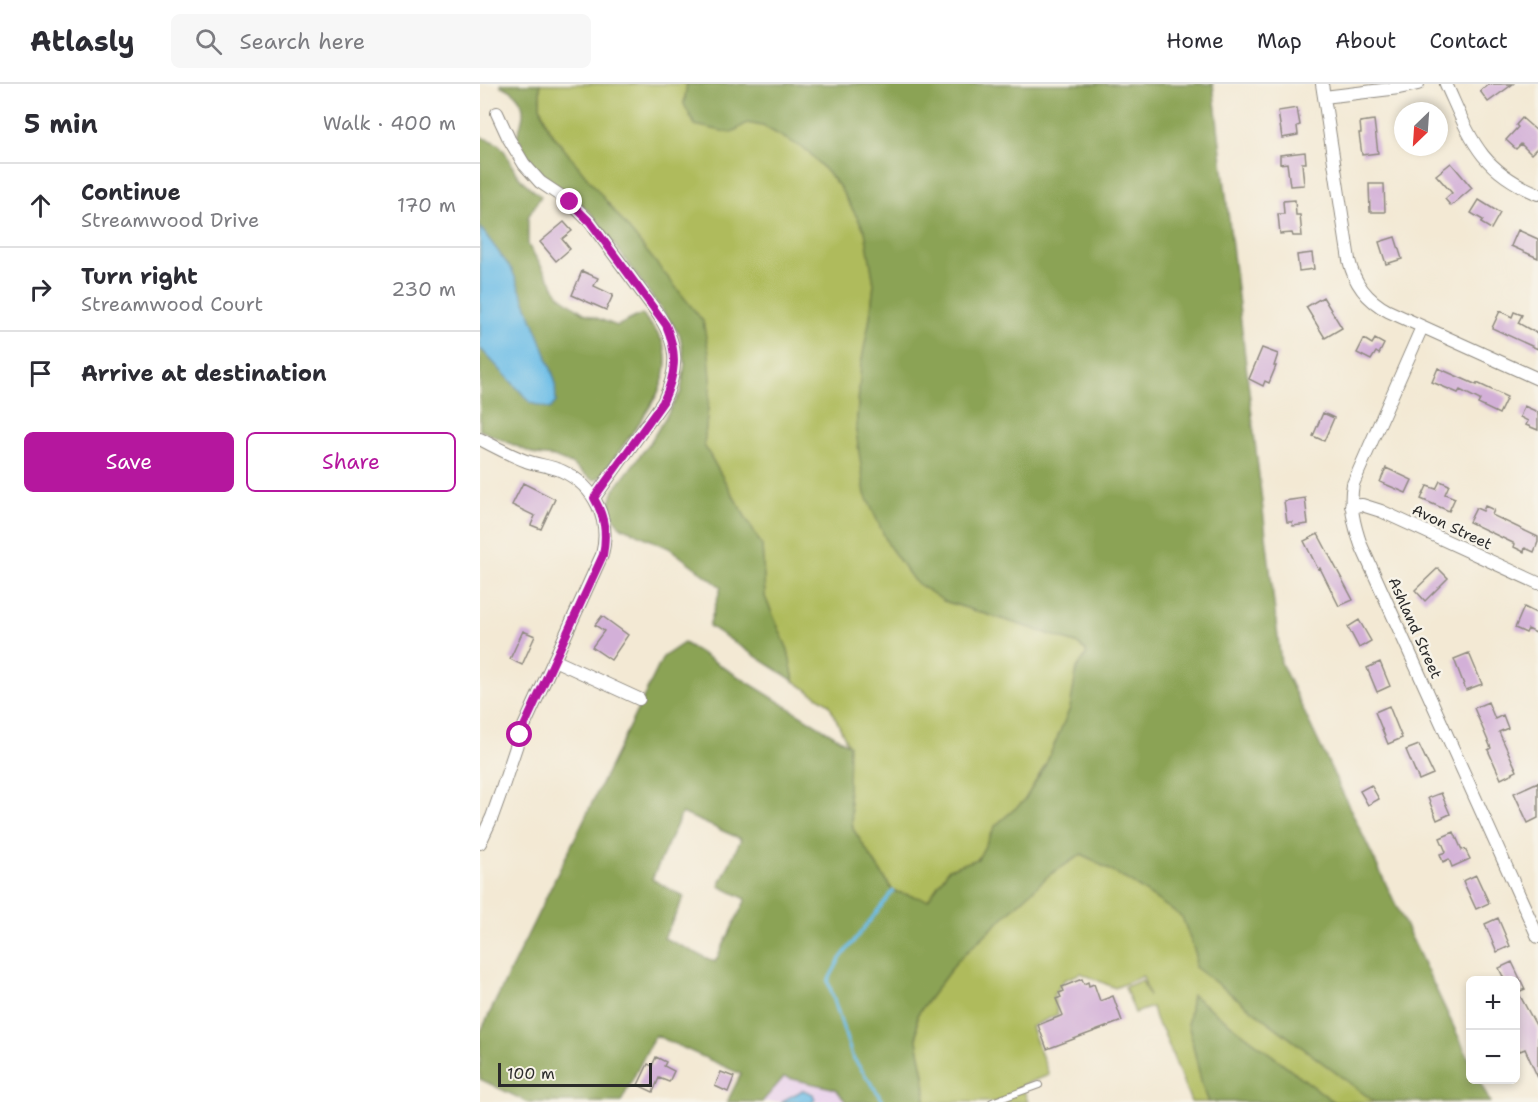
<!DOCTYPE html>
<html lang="en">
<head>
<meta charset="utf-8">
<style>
  :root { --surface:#fff; --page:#f7f7f7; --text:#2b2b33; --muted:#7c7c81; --line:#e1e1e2; --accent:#b5179e }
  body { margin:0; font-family:"Shantell Sans",sans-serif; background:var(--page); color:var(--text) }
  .controls { position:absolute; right:18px; bottom:18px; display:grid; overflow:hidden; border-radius:9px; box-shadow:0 3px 9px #0003 }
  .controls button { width:54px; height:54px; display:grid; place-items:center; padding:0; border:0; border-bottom:2px solid var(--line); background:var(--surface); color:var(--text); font:30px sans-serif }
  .compass { position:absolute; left:914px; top:18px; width:54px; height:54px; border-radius:50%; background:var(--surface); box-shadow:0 3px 9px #0003; rotate:205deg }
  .scale { position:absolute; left:18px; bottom:15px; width:154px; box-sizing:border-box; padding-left:6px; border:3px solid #2b2b2b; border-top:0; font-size:16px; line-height:21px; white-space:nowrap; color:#2b2b2b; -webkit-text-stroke:4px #f7f3e8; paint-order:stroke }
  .stop { position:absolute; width:18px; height:18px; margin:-14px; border:4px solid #b5179e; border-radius:50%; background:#fff }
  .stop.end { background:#b5179e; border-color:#fff; box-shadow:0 2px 6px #0008 }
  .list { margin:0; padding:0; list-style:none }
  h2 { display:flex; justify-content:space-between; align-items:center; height:78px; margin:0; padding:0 24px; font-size:26px }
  h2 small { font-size:20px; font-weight:400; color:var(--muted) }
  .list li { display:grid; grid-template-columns:39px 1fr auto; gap:18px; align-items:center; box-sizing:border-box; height:84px; padding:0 24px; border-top:2px solid var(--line) }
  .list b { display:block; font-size:22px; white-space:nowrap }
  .list p { margin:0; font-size:20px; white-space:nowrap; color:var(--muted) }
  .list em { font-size:20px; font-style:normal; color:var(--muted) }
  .actions { display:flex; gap:12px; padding:18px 24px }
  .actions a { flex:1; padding:14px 0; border:2px solid var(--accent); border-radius:9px; text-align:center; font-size:21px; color:var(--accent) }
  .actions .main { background:var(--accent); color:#fff }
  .icon { flex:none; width:33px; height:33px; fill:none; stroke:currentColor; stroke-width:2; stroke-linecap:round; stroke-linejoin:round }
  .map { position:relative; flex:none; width:1058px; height:1018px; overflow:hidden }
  header { display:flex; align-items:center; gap:36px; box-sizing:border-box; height:84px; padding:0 30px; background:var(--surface); border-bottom:2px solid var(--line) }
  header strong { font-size:28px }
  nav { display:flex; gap:33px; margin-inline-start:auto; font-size:21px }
  .search { width:420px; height:54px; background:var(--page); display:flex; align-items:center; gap:15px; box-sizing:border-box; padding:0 21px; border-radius:9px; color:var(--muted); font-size:22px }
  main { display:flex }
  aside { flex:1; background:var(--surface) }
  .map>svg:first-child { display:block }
</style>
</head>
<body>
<header>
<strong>Atlasly</strong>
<div class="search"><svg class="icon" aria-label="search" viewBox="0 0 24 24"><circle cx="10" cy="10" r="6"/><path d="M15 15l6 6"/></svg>Search here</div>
<nav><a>Home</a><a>Map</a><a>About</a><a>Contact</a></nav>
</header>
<main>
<aside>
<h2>5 min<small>Walk · 400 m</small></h2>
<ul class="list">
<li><svg class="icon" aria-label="ahead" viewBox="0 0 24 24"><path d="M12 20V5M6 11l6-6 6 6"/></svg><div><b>Continue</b><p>Streamwood Drive</p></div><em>170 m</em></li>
<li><svg class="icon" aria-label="right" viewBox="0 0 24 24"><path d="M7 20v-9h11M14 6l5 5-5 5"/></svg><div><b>Turn right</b><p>Streamwood Court</p></div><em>230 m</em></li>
<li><svg class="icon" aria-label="arrive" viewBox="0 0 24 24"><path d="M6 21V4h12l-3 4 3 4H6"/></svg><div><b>Arrive at destination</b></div></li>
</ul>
<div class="actions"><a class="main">Save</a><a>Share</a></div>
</aside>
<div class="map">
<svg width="1058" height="1018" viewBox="0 0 1058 1018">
  <rect width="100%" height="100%" fill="#f7f3e8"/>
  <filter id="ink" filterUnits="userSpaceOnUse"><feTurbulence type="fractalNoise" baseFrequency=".0167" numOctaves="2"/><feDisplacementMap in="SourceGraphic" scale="12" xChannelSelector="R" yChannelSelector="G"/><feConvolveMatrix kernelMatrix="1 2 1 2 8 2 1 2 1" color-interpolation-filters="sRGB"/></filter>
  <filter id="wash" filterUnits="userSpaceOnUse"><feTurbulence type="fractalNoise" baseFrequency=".008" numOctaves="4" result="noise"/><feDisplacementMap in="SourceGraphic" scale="24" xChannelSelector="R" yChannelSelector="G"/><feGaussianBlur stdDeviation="1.35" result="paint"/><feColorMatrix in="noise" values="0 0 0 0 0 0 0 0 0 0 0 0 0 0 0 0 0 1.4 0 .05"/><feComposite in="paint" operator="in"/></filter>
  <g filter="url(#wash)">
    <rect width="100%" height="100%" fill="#f3e9d4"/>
    <path fill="#e9d1ed" d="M304,993L356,1005L366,1018H282Z"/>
    <path fill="#afbb5c" stroke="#6d7344" stroke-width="1.5" d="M60,0H207L204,20L267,39L283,42L328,67L359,102L386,147L394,200L390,234L381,281L376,347L463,517L554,545L596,559L606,567V571L597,584L591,623L565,682L544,717L516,741L498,775L469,785L448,816L413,807L373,745L368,705V661L349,620L314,597L308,566L285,513L282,462L224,361L231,295L69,45L60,22Z
      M602,770L649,797L703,833L716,871L715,883L895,1018H854L712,911L708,939L722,1001L729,1018H711L683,947L676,938L672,923L655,929L645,903L662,896L669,913L663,892L635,904L601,889L584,896L573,912L578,930L551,943L569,991L542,1001L548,1018H445L444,991L437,957V931L477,877L569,791Z"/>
    <path fill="#8ba354" stroke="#5b6740" stroke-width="1.5" fill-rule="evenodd" d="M21,0H60V22L69,46L223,237L229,269L231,295L224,361L282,462L285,513L308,566L314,597L229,542L241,503L189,464L139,442L129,423L134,406L171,357L201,308L205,279L200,251L113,131L91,112L69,97L52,80L37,52C39,45 44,35 43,27C43,15 32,5 21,2Z
      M207,0H733L801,579L990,977V996H999L1010,1018H895L715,883L716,871L702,833L649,797L602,770L569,791L477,877L437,931V957L444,991L445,1018H366L356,1005L304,993L282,1018H247L261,990L175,951L141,1018H47L0,995V949L183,573L204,559L369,661L368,705L373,745L413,807L448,816L469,785L498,775L516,741L544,717L565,682L590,624L597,584L606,571V566L596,559L554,545L464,517L434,497L409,462L385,410L376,347L381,281L390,234L394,200L385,147L359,102L328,67L283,42L267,39L251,49L215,41L204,20ZM202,729L261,755L239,802L266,815L235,878L184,854L204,813L172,795Z
      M0,52C6,56 12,56 18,60C27,66 30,80 36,89C43,98 51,105 61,112L48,133V161L80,212L104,229L137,242L162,230C170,240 182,252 185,265C192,298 167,327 150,352C140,366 130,380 120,393L115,396L110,394L91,380L74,373L56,371L0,346Z
      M712,911L854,1018H729L722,1001L708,939Z"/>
    <path fill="#6cbde7" stroke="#4c7489" stroke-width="1.5" d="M0,143L32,186L60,254L75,296L76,318L70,325L51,319L0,264Z
      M323,1006L333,1010L335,1016L332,1018H302L304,1016Z"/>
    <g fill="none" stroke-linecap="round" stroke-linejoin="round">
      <path stroke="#6cbde7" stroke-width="3" d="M404,1018L372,972L348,897L360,875L413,807"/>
    </g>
    <g id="blocks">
      <path fill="#d3b0d8" d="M1009,0H1033L1008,18L1000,7Z
        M817,24L820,41L817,42L818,51L802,54L798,27Z
        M1042,34L1058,48V63L1051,70L1041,60L1036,65L1026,56L1038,43L1036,41Z
        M894,36L898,69L882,71L879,49H881L880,38Z
        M825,68L826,79H822L824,101L810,102L807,79L800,80V71Z
        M971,79L992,104L971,122L965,115L972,109L956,91Z
        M889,100H904L905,128H890Z
        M815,116L816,131H820L822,152H813L812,149L800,150L798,130H804L803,117Z
        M999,116L1020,129L1011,145L1001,139L1003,136L991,129Z
        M84,138L92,147L82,155L90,165L76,177L60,158Z
        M1038,146L1058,155V174L1031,162Z
        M915,153L922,175L906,180L899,158Z
        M832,169L834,185L819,187L817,171Z
        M102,187L118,194L114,202L133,211L126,226L92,211Z
        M843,213L862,244L845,254L826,223Z
        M1020,227L1032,233L1034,228L1042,231L1038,239L1058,250V265L1012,244Z
        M884,255L892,260L895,255L904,260L899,270L896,268L891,276L877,269Z
        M782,264L798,270L794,282H796L789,299L785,297L783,302L769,295Z
        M958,284L997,301V299L1027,313L1019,330L998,320L1000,316L980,306L978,309L952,298Z
        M1044,322L1058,328V346L1046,341L1048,337L1040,333Z
        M843,329L854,334L844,357L833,352Z
        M906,384L932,396L926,409L900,398Z
        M960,397L969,401L965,410L975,414L969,427L941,415L947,402L956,405Z
        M43,399L75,415L61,445L51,441L55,432L32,421Z
        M825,414L828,440L813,442L812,438H807L804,417Z
        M1005,422L1014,426L1012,431L1058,453V458L1054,468L1045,464L1044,468L1034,463L1035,460L989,438L996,424L1003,427Z
        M838,450L873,516L859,522L840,484L838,485L824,457Z
        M958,484L968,494L945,517L935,506Z
        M1044,523L1058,530V550L1048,545L1046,549L1035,544Z
        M122,532L148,551L131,576L112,563L124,547L115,541Z
        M879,536L891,557L879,564L868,543Z
        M43,547L55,552L42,581L30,575Z
        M989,569L1002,600L986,606L974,575Z
        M900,578L910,602L897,608L887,584Z
        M1008,618L1015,635L1023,631L1028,644L1019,648L1037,687L1021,695L1008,666L1011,664L994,624Z
        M909,622L922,654L908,660L895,628Z
        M939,661L953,690L939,696L926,666Z
        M1058,698V734L1048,739L1034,709Z
        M891,701L899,715L888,721L880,707Z
        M961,709L970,730L957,736L948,714Z
        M974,748L982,766L985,765L990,775L972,783L969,775L963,778L960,770L966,768L960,754Z
        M996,791L1009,819L996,825L983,797Z
        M1018,834L1030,862L1017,868L1005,840Z
        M1032,878L1045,905L1038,908L1058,945V994L1045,965L1040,967L1035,959V897H1025L1019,884Z
        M602,895L604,900L608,898L609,902L614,900L620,917L633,912L642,937L567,965L558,941L583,931L576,915L581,913L579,909L584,907L582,903Z
        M176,973L186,978L184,982L194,987L189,998L179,994L173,1008L158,1001L168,980L172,982Z
        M241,988L254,993L248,1008L235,1002Z"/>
    </g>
  </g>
  <g filter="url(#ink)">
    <use href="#blocks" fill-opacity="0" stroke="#8f8a80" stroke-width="1.5"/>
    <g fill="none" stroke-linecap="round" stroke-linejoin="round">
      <g stroke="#8f8a80" stroke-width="8">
        <path id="service" d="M512,1018L559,1001"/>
      </g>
      <g stroke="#8f8a80" stroke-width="14">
        <path id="minor" d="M842,0L869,176C874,199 887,216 908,227L1058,295
          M966,0C991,55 999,85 1058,110
          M844,13L919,4L938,0
          M17,29L29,55L44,80L60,98L90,118L110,138L176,227C198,259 200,283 183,318L114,414
          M942,243L873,400C869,421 874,441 881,461L1058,853
          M0,355C15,363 30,371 46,377C58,381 71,382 82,387C115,402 131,436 122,471L40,651L22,705L12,733L0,759
          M871,422L882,421L901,427L1058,499
          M74,576L159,615"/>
      </g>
      <use href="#service" stroke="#fff" stroke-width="6"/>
      <use href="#minor" stroke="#fff" stroke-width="12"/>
    </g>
  </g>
  <g fill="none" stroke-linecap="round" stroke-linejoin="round" filter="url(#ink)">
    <path stroke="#b5179e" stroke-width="8" d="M40,651L123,471C127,450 125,433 114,414L183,318C196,290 198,270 186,241L110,138L90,118"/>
  </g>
  <g text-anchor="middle" stroke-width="5" stroke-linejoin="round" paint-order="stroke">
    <g font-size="15" fill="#2b2b2b" stroke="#f7f3e8">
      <text transform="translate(972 443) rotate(25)" y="5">Avon Street</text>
      <text transform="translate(935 544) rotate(66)" y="5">Ashland Street</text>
    </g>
  </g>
</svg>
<div class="controls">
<button>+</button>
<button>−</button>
</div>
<svg class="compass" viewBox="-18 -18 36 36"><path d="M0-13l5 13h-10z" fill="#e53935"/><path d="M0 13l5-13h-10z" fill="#7c7c81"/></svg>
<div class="scale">100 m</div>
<div class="stop" style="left:40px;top:651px"></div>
<div class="stop end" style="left:90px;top:118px"></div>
</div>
</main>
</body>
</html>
